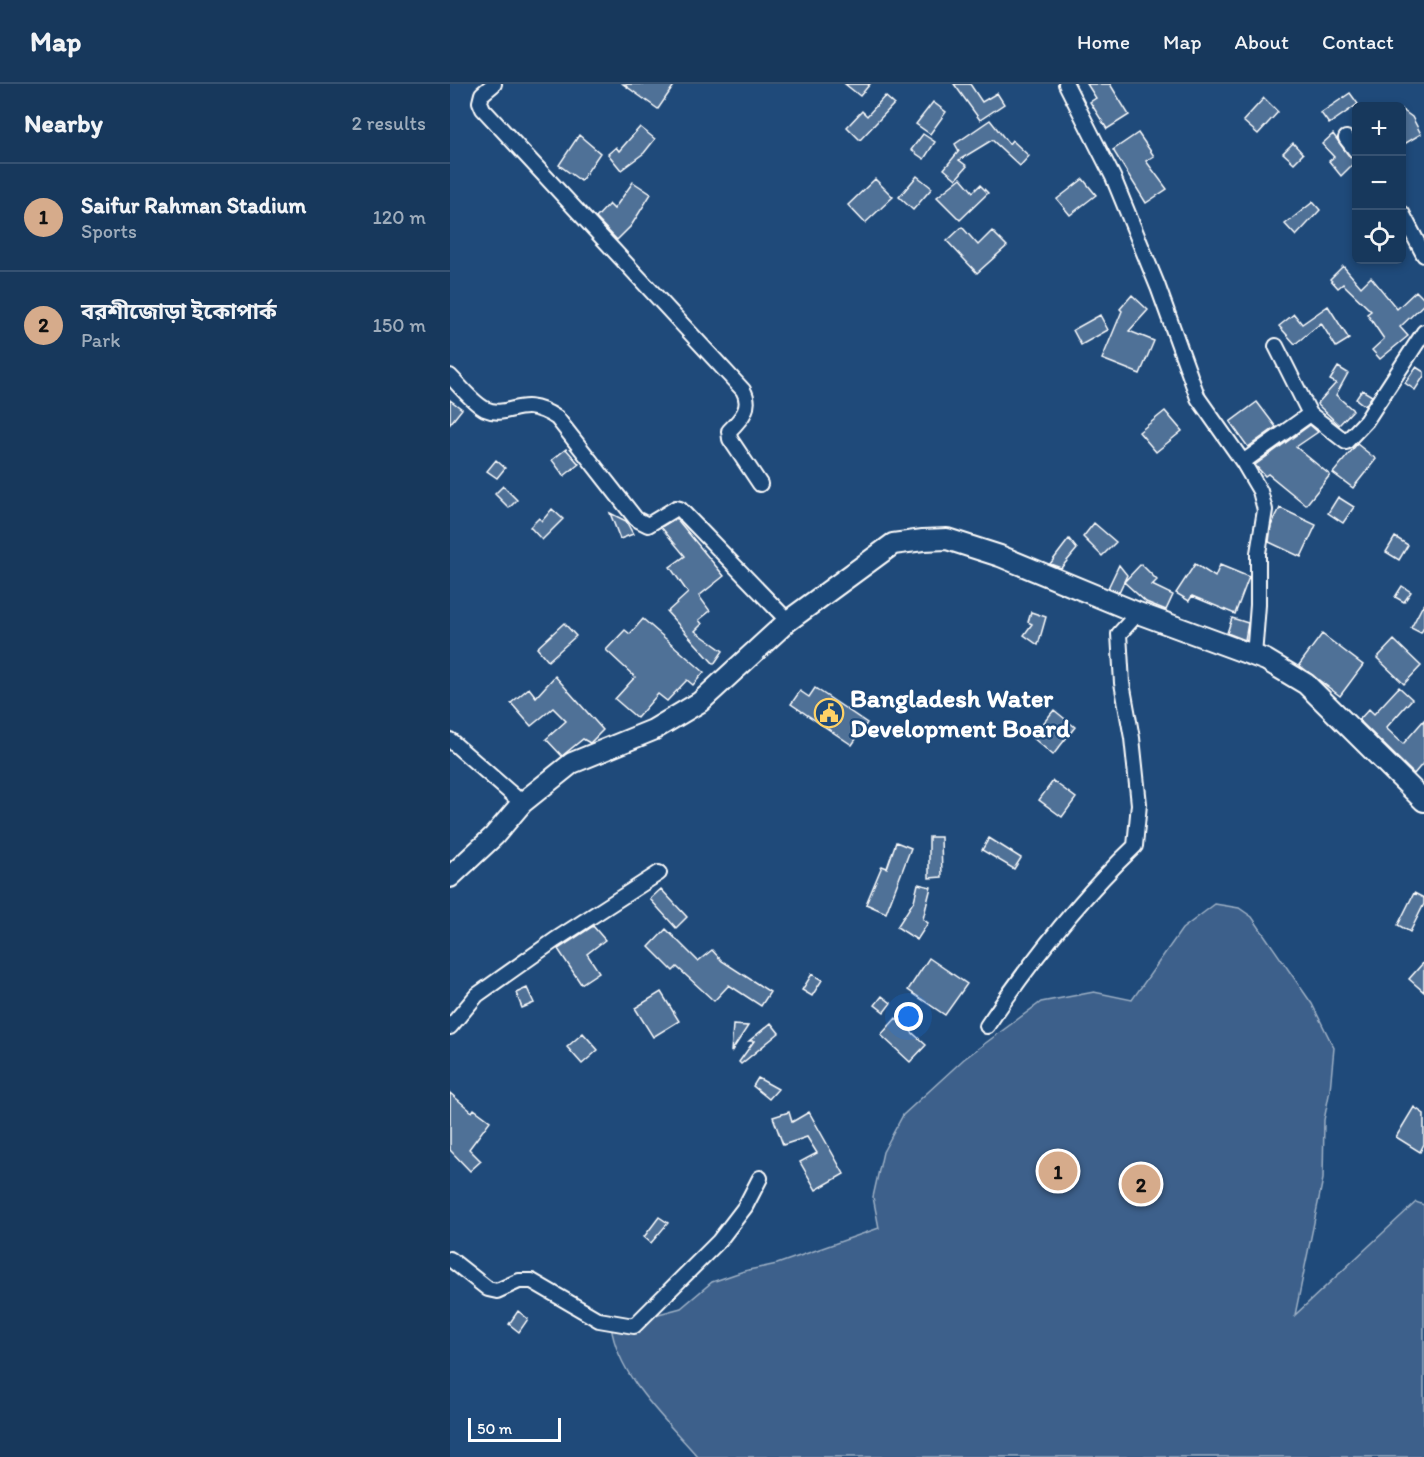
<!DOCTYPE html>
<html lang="en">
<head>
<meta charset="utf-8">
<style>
  :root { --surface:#17385c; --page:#203f62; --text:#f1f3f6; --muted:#9eacbb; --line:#365272; --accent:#d6ab8b }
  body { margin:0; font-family:Itim,"Noto Sans Bengali",sans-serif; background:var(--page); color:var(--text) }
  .controls { position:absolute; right:18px; top:18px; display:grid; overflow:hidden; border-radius:9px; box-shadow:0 3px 9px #0003 }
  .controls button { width:54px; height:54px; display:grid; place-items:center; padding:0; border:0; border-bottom:2px solid var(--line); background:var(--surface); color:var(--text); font:30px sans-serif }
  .scale { position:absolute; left:18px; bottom:15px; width:93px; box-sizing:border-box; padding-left:6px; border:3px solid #fff; border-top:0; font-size:16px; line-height:21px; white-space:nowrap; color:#fff; -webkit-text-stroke:4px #1f4a7a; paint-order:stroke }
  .you { position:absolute; left:459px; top:933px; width:21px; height:21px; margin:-15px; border:4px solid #fff; border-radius:50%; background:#1a73e8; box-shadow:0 0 0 9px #1a73e833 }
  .badge { display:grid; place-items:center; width:39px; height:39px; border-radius:50%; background:var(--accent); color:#111; font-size:20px; font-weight:700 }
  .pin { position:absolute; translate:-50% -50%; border:3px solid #fff; box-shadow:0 2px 6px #0006 }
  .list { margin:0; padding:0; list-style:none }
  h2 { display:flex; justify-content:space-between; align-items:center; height:78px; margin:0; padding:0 24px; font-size:26px }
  h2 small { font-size:20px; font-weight:400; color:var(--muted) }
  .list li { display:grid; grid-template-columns:39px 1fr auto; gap:18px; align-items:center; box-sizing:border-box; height:108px; padding:0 24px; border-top:2px solid var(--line) }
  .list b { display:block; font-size:22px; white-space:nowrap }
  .list p { margin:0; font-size:20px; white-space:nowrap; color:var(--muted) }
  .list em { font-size:20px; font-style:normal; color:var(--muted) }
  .icon { flex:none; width:33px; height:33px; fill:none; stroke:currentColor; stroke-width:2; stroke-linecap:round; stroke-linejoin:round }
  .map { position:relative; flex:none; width:974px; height:1373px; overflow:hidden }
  header { display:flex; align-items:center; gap:36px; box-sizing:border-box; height:84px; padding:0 30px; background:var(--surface); border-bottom:2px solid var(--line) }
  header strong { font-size:28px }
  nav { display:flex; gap:33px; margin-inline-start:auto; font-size:21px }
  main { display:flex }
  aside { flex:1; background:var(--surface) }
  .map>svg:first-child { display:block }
</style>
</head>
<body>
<header>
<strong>Map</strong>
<nav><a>Home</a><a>Map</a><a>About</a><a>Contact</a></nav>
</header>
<main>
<aside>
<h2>Nearby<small>2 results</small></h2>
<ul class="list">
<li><span class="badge">1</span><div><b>Saifur Rahman Stadium</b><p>Sports</p></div><em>120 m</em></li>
<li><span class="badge">2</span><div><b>বরশীজোড়া ইকোপার্ক</b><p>Park</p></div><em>150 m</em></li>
</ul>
</aside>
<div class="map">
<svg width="974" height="1373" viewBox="0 0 974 1373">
  <rect width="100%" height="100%" fill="#1f4a7a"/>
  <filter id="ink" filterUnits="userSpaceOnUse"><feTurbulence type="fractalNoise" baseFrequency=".0167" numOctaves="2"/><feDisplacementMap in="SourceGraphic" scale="12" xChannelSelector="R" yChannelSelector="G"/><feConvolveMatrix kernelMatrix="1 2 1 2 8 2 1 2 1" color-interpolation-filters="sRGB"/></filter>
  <g filter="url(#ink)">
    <path fill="#3c618b" stroke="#9eb0c5" stroke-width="1.5" d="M765,820L789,824L802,833L862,920L884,964L880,1006L874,1036L873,1095L845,1231L966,1118L974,1121V1373H248C215,1335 168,1293 161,1242L179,1233L205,1231L231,1224L262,1198L294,1187L327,1180L429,1144L423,1113L433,1068L453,1031L514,975L591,918L644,908L682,916L732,845Z"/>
    <path fill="#507197" stroke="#fff" stroke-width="1.5" d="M173,0H225L208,25Z
      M395,0H420L410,12Z
      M504,0H520L532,18L547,9L554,20L530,36Z
      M637,0H660L679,31L657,45L640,18L646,14Z
      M900,9L908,20L879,40L871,29Z
      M435,12L444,20L410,56L397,43L412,27L417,32Z
      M814,14L828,28L808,50L793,37Z
      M483,18L496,28L480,50L466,40Z
      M951,25L962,33L971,50L951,62Z
      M540,36L559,60L562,56L579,72L570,82L542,56L509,76L517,82L506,95L494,85L509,67L505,60Z
      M190,43L205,55L194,69L171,86L158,70L166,63L169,67Z
      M688,49L704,72L696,77L717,105L696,119L663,66Z
      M473,50L485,58L474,75L461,66Z
      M883,50L899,72L906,77L891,92L879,77L884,73L872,60Z
      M129,51L150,69L131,97L109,81Z
      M843,59L853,70L844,79L833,69Z
      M467,92L482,104L463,126L449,113Z
      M511,94L523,108L530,101L538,109L510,136L487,113Z
      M425,95L443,113L415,139L398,121Z
      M633,95L646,111L620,131L607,115Z
      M183,98L201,110L181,142L167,156L146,134L159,120L164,125Z
      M863,118L870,126L846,152L835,140Z
      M512,143L528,161L542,147L557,162L527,189L497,157Z
      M893,182L911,203L921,193L947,225L966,207L974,215V220L950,243L958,252L930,275L922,266L934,255L917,230L921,227L893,200L888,204L880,195Z
      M682,211L698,226L679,247L704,257L690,290L652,275L672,227L670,225Z
      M878,222L899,255L886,263L871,239L845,260L829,242L844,230L852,240Z
      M650,231L658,246L631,261L623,246Z
      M888,283L898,289L886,311L903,326L889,341L867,320L886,299L880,296Z
      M966,283L974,288V292L965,306L955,299Z
      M912,306L922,312L915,322L906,315Z
      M0,316L12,325L0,340Z
      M807,318L826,343L798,363L780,338Z
      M715,327L732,347L706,368L689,348Z
      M860,341L868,348L846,363L880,391L856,421L818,390L815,392L805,381Z
      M907,360L926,375L903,404L883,389Z
      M116,365L129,380L114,392L102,376Z
      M46,376L55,384L47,394L37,387Z
      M53,402L67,416L59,424L45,410Z
      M888,413L904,423L893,439L878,429Z
      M830,424L866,441L851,473L819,458L821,442Z
      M102,425L113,435L92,456L80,443L89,434L92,437Z
      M160,429L176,437L183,450L170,455Z
      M226,434L274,492L249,512L260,527L249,536L252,540L245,547L273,567L264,580L217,528L238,509L220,483L235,472L211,443Z
      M644,439L666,458L652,472L633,453Z
      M945,453L958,461L949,476L936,468Z
      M619,455L627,465L611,484L600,480Z
      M691,480L707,496L702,501L723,511L716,526L696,518L674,498Z
      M745,480L765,493L770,481L799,493L785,530L742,512L739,517L726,509Z
      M669,481L677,491L669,508L658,504Z
      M952,502L961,508L954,518L945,513Z
      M974,519V543L971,549L961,544Z
      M581,528L596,533L588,561L574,551L582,540L578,538Z
      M782,534L798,539L795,556L777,549Z
      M193,535L254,588L243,601L237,596L217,617L208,610L187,634L165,615L185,593L156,566L175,546L180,550Z
      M114,539L126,552L98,577L87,564Z
      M872,550L913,581L890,612L849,581Z
      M944,556L971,582L954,600L927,574Z
      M105,592L153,646L140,659L133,655L112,672L96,655L116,637L103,624L81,642L61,619L79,604L86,613Z
      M949,603L962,615L936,644L953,660L974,636V678L964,690L909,636L919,625L924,630Z
      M365,604L417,639L402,661L341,620L350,607L359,613Z
      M604,626L625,643L603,671L582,653Z
      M603,697L626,714L612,733L589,716Z
      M479,753H491L492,793L479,794Z
      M539,754L571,774L564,785L532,766Z
      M446,758L461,764L436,829L416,820L432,782L437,784Z
      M468,800L481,803L473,835L478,839L467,856L447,843L464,817Z
      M211,805L237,833L226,844L200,815Z
      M964,809L974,814V820L960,848L948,841Z
      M143,842L155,856L137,870L149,888L131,900L108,865Z
      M216,845L248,877L262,866L272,877L320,908L311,922L279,901L264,917L227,883L223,887L199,863Z
      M479,874L517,900L495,931L458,906Z
      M974,878V908L959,895Z
      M362,890L372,896L362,912L352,906Z
      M77,904L84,919L72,924L66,909Z
      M211,908L229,937L203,953L185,924Z
      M432,912L441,919L434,928L425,921Z
      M446,934L476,961L460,978L431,951Z
      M321,939L329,949L291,980L289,978L304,957H299Z
      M283,941L298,942L281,968Z
      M133,949L148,966L132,980L117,963Z
      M308,994L328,1005L319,1015L303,1002Z
      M0,1009L22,1028L24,1025L40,1037L19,1065L31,1077L20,1087L0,1066Z
      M964,1023L974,1030V1060L970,1068L946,1053Z
      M339,1028L342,1038L359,1028L394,1090L366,1106L350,1078L367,1069L357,1053L333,1061L323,1033Z
      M209,1133L218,1139L201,1159L194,1153Z
      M68,1227L78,1235L69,1248L59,1240Z"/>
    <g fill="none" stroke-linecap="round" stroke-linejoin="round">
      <g stroke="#fff" stroke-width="18">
        <path id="minor" d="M44,0L32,10L30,18L33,25L293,306C303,323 291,335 279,347L280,355L310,400
          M616,0L663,93L708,203L748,314L793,378L810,407L815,426L808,469V521L804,572
          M896,54L906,67
          M952,129L974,171
          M826,262L860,330L896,358L916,337L974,248
          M0,292C10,302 22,318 35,325C60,336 70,309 107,334L186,435L198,441L226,424L230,425L338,537
          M793,378L860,330
          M0,656L72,719
          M537,942C581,877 628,816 685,762L689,720L682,654L672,599L669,550L688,529
          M0,943L27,911L105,856L209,789
          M0,1175L38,1205L47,1207L69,1197H82L149,1236L184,1242L269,1157L295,1123L310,1094"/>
      </g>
      <g stroke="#fff" stroke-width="24">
        <path id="highway" d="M0,793L44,752L72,719L122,679L203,646L250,618L338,537L443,460L473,456L497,455L550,472L688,529L816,576L856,600L974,717"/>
      </g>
      <use href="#minor" stroke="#1f4a7a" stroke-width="14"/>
      <use href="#highway" stroke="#1f4a7a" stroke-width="20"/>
    </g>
  </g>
  <defs>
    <g id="civic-ring" transform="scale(1.5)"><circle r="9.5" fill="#1f4a7a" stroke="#ffd166" stroke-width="1.5"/><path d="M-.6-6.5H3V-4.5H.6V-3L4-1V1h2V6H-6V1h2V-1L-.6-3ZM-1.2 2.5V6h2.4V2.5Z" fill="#ffd166"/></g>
  </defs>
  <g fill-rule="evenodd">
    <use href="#civic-ring" x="379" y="629"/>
  </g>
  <g text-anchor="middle" stroke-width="4.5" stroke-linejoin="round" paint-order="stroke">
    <g font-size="26" font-weight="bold" fill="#fff" stroke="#1f4a7a" text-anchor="start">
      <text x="400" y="623">Bangladesh Water<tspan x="400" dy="30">Development Board</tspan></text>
    </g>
  </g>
</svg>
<div class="controls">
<button>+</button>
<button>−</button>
<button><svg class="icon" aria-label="locate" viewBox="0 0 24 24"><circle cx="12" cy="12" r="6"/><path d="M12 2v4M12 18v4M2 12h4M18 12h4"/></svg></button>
</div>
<div class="scale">50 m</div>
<div class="you"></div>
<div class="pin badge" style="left:608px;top:1087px">1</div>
<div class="pin badge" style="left:691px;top:1100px">2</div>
</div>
</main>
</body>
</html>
